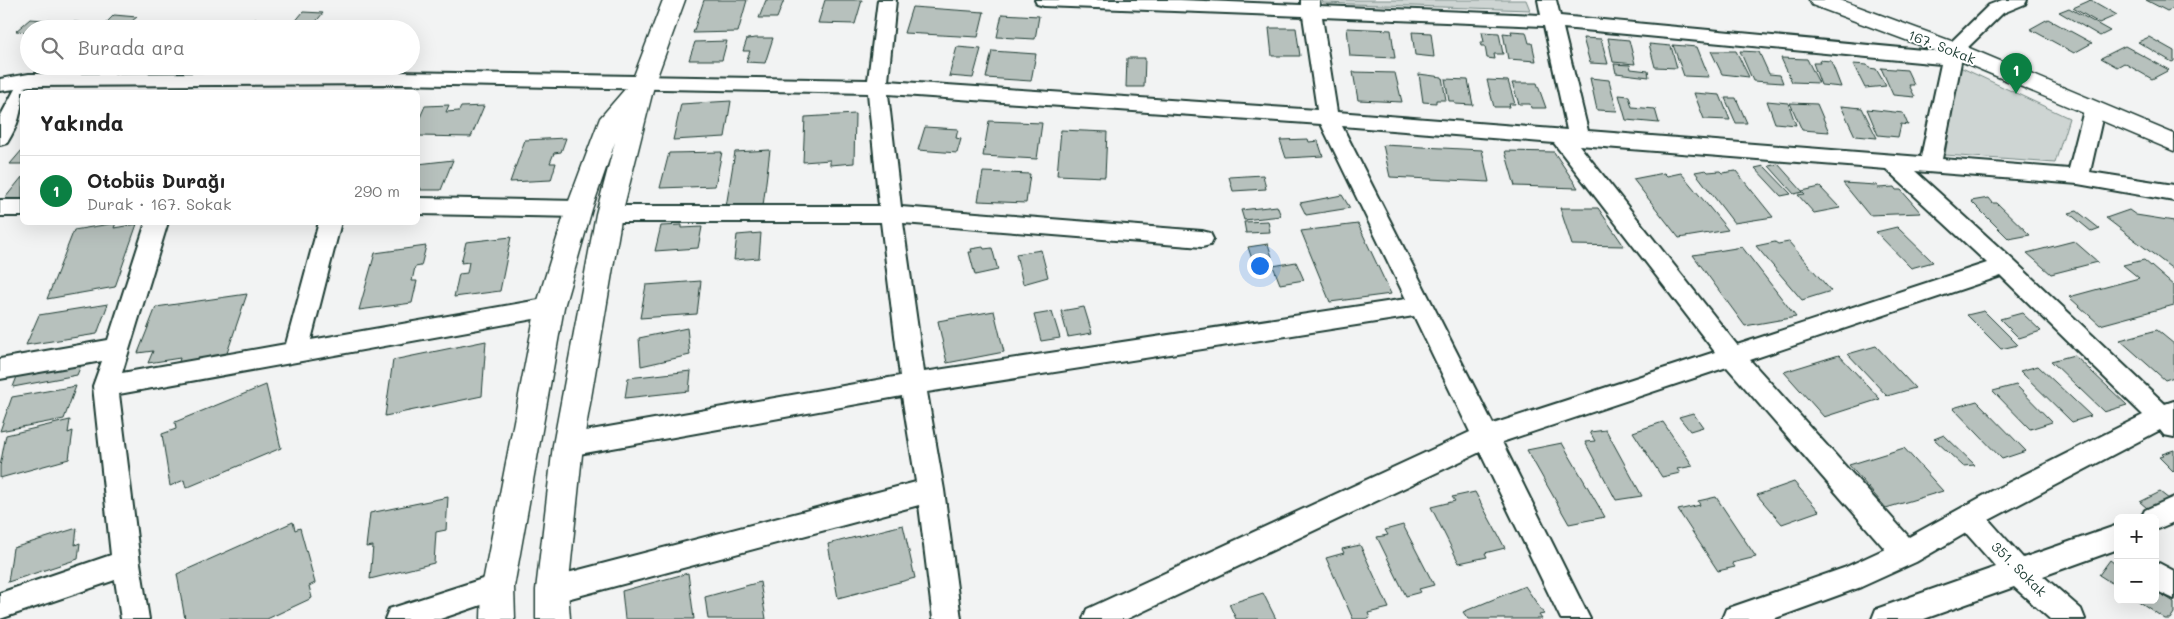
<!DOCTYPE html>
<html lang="tr">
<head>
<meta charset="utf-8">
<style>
  :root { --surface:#fff; --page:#f6f6f6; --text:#222; --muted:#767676; --line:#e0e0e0; --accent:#0b8043 }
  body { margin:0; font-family:Mali,sans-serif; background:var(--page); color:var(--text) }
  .controls { position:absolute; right:15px; bottom:15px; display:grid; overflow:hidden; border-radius:8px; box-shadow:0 5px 20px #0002 }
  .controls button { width:45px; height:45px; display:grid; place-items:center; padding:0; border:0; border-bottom:1px solid var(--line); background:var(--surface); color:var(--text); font:25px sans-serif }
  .you { position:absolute; left:1259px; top:265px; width:18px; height:18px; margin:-12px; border:4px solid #fff; border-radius:50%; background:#1a73e8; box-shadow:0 0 0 8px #1a73e833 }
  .badge { display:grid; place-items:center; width:32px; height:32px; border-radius:50%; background:var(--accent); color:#fff; font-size:16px; font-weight:700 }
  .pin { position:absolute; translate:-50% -41px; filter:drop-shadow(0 1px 2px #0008) }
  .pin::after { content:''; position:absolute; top:26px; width:18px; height:15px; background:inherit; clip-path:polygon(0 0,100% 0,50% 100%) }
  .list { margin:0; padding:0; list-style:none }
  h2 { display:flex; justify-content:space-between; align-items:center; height:65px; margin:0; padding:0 20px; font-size:21px }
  h2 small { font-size:16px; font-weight:400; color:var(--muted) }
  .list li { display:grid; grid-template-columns:32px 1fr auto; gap:15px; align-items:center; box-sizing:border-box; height:70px; padding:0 20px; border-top:1px solid var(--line) }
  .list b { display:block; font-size:19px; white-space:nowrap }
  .list p { margin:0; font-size:16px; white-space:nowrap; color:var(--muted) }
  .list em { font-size:16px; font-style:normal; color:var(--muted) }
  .icon { flex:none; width:28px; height:28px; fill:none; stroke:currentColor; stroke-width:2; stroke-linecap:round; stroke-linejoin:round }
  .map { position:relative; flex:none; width:2174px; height:619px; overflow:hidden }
  .search { position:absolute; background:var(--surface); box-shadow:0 5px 20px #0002; left:20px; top:20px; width:400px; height:55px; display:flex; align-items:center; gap:12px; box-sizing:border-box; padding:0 18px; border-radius:28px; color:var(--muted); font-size:19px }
  .panel { position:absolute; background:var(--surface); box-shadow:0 5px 20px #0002; left:20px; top:90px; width:400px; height:135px; border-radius:8px }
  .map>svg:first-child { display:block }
</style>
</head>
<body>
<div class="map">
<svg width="2174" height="619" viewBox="0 0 2174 619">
  <rect width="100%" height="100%" fill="#f2f3f3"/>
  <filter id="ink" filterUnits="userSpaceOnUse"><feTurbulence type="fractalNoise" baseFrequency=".02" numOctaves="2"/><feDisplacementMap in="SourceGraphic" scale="10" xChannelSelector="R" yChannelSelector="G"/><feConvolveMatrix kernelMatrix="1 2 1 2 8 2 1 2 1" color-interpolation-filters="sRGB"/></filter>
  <g filter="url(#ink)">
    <path fill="#ced5d3" stroke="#768984" d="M1322,0H1526L1530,10L1323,3Z
      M1960,67L2069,118L2055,163L1945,155Z"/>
    <path fill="#b7c1bd" stroke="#1f3d34" d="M704,0H747L738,32L693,33Z
      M766,0H784L777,18H759Z
      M825,0H862L855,24L818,23Z
      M2091,0L2117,15L2099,23L2073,8Z
      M2146,0H2174V8L2167,11Z
      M912,7L984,12L978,37L904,33Z
      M2069,8L2110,31L2100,36L2059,12Z
      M303,12L323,13L310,29H289Z
      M1002,14L1039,16L1035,39L997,37Z
      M114,15L137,17L132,21L137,22L128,29H100Z
      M30,19L102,24L97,29H29V32L16,31Z
      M255,19L274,20L267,29H247Z
      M2048,19L2092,43L2074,53L2030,29Z
      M340,23H358L354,29H336Z
      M1269,28H1296L1300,56H1272Z
      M1347,28L1391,30L1395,58L1350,56Z
      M1511,31L1526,32L1529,43H1532L1536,61L1508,59L1503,33L1512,34Z
      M1412,32L1431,33L1434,57L1415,55Z
      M1482,32L1499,33L1503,54H1494L1495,59L1487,58L1485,46H1481L1480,42H1484Z
      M2149,37L2174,51V61L2172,62L2138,42Z
      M756,38H773L765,63L746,62L750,51H743L747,39Z
      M1583,38L1601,39L1608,64L1590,63Z
      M1608,38L1629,40L1635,64L1613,62Z
      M727,41L722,60H689L695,42Z
      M1649,44L1671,46L1677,68L1655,67Z
      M1673,45L1697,47L1709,77L1684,76Z
      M2125,46L2169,70L2152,79L2124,63L2117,67L2101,58Z
      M957,47L981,49L973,78L949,76Z
      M992,51L1036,54L1031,81L986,78Z
      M1711,51H1736L1749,77L1722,74Z
      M1740,51L1759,52L1769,74L1780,75L1783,83L1753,81Z
      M1127,58H1145L1144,87H1126Z
      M1781,58L1807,59L1819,83L1792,82Z
      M1819,60L1831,61L1841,87L1821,85L1813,63H1820Z
      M1614,64L1630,65L1631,69L1648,71L1649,77L1616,73Z
      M1853,64L1867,65L1869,68L1876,69L1886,86L1865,88Z
      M1881,68L1907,70L1914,85H1909L1915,97L1893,95Z
      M1353,72L1395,73L1402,102L1358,100Z
      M1419,74L1442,77L1446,100H1436V103L1423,102Z
      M1590,78L1609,80L1617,111L1597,110Z
      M1445,79L1468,80L1473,105L1455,104L1454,101H1449Z
      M1487,80L1508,81L1515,104H1509L1510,107H1494Z
      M1512,83H1537L1546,108H1531L1530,104H1519Z
      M1694,93L1720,95L1730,120L1704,119Z
      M1619,95L1629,96L1632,107L1655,109L1659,123L1626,120Z
      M1725,98H1736L1747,123H1736Z
      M731,101L725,137L673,140L681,104Z
      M1767,101L1788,103L1796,125L1775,123Z
      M1790,103L1817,104L1829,132L1802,130Z
      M449,105L446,112L459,111L461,107L484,106L471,137L418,136V122L425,106Z
      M1841,106L1862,108L1877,138L1855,136Z
      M1867,109L1903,113L1908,125L1901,124L1898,137L1878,135Z
      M855,114L854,163L830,165V160L803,162L805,117Z
      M989,121L1042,123L1037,159L983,156Z
      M925,127L958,129L956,138L961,139L957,153L918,150Z
      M1061,130L1107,132L1105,177L1057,175Z
      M566,138L561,152L554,153L550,163H556L551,180L510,182L525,140Z
      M1308,139L1309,142L1318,141L1323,156L1286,158L1280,140Z
      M1383,145L1482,150L1489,182L1390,177Z
      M22,150V164H10Z
      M770,150L763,206L726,207L735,152Z
      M1505,151L1554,152L1578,188L1515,186Z
      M722,152L715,186L660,188L669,153Z
      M453,160L441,190H420L421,188H418V164Z
      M1778,164L1803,192L1794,194L1769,166Z
      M1764,166L1791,194L1781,196L1755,168Z
      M1706,170L1708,172L1720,171L1722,173L1736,171L1773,217L1734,223L1695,172Z
      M983,172L1030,174L1026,203L978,201Z
      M1664,173L1667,176L1681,173L1728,230L1679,238L1633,179Z
      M1263,175L1266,189L1233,191L1229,177Z
      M22,177V203H1Z
      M1843,183L1876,185L1878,188L1894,187L1896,190H1901L1921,213L1869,215Z
      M1820,187L1840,208L1814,213L1798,195L1805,194L1802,191Z
      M1342,195L1350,208L1306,215L1300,203Z
      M1989,198L1993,203H1997L2030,235L2009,239L1971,201Z
      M1277,206L1281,216L1244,220L1241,210Z
      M1560,208H1598L1624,246L1572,245Z
      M2129,210L2136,215L2174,221V270L2106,218Z
      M2077,211L2100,229L2092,232L2069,213Z
      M1268,221L1270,232L1246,233L1244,222Z
      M116,223L114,228L137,224L115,287L47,299L74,230Z
      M1358,224L1391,294L1330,302L1301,231Z
      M682,225V228L702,227L698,248L655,251L661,226Z
      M1897,227L1933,262L1911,268L1876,232Z
      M761,233L759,258L734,260L737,235Z
      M511,237L500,291L454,297L459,274L467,273L469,262L461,263L466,242Z
      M2074,241L2098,262L2051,274L2027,253Z
      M1775,242L1778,244L1789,242L1831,291L1802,300L1756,246Z
      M1268,244L1272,257L1252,259L1248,247Z
      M426,246L421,266L415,267L412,281H417L412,303L359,310L375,253Z
      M983,247L984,249L992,248L998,270L975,275L969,252H972L971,249Z
      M1742,247L1796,317L1745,326L1693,255Z
      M1041,250L1048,277L1023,284L1016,254Z
      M2144,260L2174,286V305L2100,325L2069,297L2139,278L2123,265Z
      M1296,262L1304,280L1280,284L1273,266Z
      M701,281L697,314L640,318L646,285Z
      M247,294L224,362L177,369L180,358L148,363L153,351L138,353L156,307Z
      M108,304L97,334L26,345L39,315Z
      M1084,307L1092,333L1068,337L1061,311Z
      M994,311L1004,352L947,363L938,321Z
      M1984,311L2018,345L2001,349L1967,315Z
      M1052,312L1060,338L1041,341L1034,315Z
      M2022,313L2041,331L2019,338L2000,319Z
      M687,328L690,355L641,366L639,338Z
      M2157,330L2174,344V377L2165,380L2120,340Z
      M486,341L482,396L385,416L393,360Z
      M1876,346L1915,388L1887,396L1848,354Z
      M1839,355L1880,399L1824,417L1784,372Z
      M2074,355L2127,405L2104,412L2051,361Z
      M84,358L77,375L13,387L20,369Z
      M2038,366L2091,416L2072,422L2020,371Z
      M691,371L689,391L625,398L628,378Z
      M266,385L281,448L186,488L184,480L170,486L162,434L176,429L175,422Z
      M2016,385L2052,422L2030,429L1993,391Z
      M76,386L64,419L0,431L12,397Z
      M1977,401L2026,451L2002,459L1953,408Z
      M1693,413L1703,427L1690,431L1679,417Z
      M70,420L68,433L73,431L69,459L0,478V466L6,435Z
      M1663,422L1693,466L1677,469L1680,473L1662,477L1633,432Z
      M1606,430L1642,496L1616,500L1585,442L1595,441L1590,432Z
      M1944,435L1975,465L1963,466L1934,439Z
      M1562,443L1605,517L1569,524L1527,450Z
      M1904,448L1943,491L1886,508L1849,465Z
      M2174,450V472L2159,457L2164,456L2162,454Z
      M1794,482L1819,511L1782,524L1757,495Z
      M1475,492L1505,548L1485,553L1487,557L1459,563L1431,507L1455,501L1452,497Z
      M2160,492L2174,503L2154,514L2140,502Z
      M448,497L446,530L436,532L434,563L370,579L373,546L366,547L370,513Z
      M1716,497L1756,557L1732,563L1735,567L1718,571L1678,510L1700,505L1698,501Z
      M293,522L295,530L300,528L315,583L309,586L312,598L267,619H185L177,574Z
      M903,525L915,578L838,598L828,544Z
      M1403,525L1434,585L1419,589L1421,592L1406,596L1377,537L1388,535L1385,530Z
      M77,528L75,545L80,543L78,559L8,582L13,548Z
      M1360,545L1389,608L1368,613L1370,618L1368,619H1353L1326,558L1344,553L1342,549Z
      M2110,560L2118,566V587L2099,575Z
      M688,573L694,619H625L622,591Z
      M760,582L766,619H708L705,597Z
      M1525,586L1544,614L1539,615L1542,619H1468L1463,612Z
      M2155,590L2174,602V613L2170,619H2165L2137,600H2155Z
      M1263,593L1276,619H1236L1229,604Z"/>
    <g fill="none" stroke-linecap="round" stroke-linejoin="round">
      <g stroke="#1f3d34" stroke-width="4">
        <path id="minor" d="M878,0H896L888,81L1317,110L1303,16L1044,6L1037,4L1035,0H1180L1301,5V0H1319L1320,6L1541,15L1538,0H1556L1560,16L1944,52L1947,46L1989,5L2002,0H2027L2025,4L2003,13L1963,52L1942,159L2069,169L2084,110L2087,105L2094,103L2101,105L2104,110L2090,172L2174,185V201L2078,184L1915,171L2013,260L2165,404L2174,401V437L2164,435L2160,430L1989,520L2023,558L2118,525V549L2043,576L2081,609L2085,619H2050L2014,587L1924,619H1872L1876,609L1996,567L1966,533L1916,562L1861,587L1773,619H1722L1726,609L1844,568L1885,549L1727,367L1502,442L1590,619H1561L1480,452L1127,619H1083L1087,609L1470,432L1414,316L927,392L944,490L961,619H933L919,505L552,603L542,599L538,590L542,581L552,577L916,482L902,396L568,456L559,453L555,445L559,437L568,434L900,376L881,222H609L601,220L598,214L601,208L609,206H879L868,93L398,84L29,86L24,87L32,92H22C22,113 18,125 7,143L0,145V117L15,89L0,91V79L29,74L398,72L868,80ZM1322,17L1544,26L1567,130L1337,112ZM1563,28L1941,64L1921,157L1588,131ZM888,94L1321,124L1406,299L924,372L903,223L1202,247L1210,245L1213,239L1210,233L1202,231L901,207ZM1342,126L1554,143L1715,352L1493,424ZM1579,145L1886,169L1987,263L1737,345ZM2001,276L2143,415L1992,491L1909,537L1750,360Z
          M418,198L579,201L587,203L590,209L587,215L579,217L418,214Z
          M0,200H22V216H0Z
          M146,222H168L122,373L286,344L319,222H341L311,340L550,298L558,301L562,307L558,313L550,316L119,394L140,563L149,619H121L115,580L0,619V593L111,555L93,386L102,361L0,379V359L108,340Z
          M2174,497V522L2155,530V518H2141L2145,510Z
          M2155,561L2174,571V599L2155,590Z
          M498,574L508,578L512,587L508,596L440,619H385L389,609Z"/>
      </g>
      <g stroke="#1f3d34" stroke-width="3">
        <path id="tertiary" d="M663,0H685L655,82L622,214L583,445L568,590L570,619H536V590L553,445L596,214L615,142L592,209L564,307L514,587L515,619H481L482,587L536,307L566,209L600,118L632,81Z
          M1809,0H1840L1962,45L2174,134V151L1946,55L1812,5Z"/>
      </g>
      <use href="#minor" fill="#fff" fill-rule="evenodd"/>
      <use href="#tertiary" fill="#fff" fill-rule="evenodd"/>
    </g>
  </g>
  <g text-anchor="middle" stroke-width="4" stroke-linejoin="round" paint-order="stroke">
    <g font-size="14" fill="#1f3d34" stroke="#fff">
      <text transform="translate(1942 47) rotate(21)" y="5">167. Sokak</text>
      <text transform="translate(2019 569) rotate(45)" y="5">351. Sokak</text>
    </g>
  </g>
</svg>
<div class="controls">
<button>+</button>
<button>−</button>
</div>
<div class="you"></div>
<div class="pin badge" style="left:2016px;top:94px">1</div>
<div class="search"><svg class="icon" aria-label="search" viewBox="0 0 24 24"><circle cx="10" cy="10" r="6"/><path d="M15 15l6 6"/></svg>Burada ara</div>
<section class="panel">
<h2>Yakında<small></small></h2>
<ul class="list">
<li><span class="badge">1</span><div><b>Otobüs Durağı</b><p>Durak · 167. Sokak</p></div><em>290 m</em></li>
</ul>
</section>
</div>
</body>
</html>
